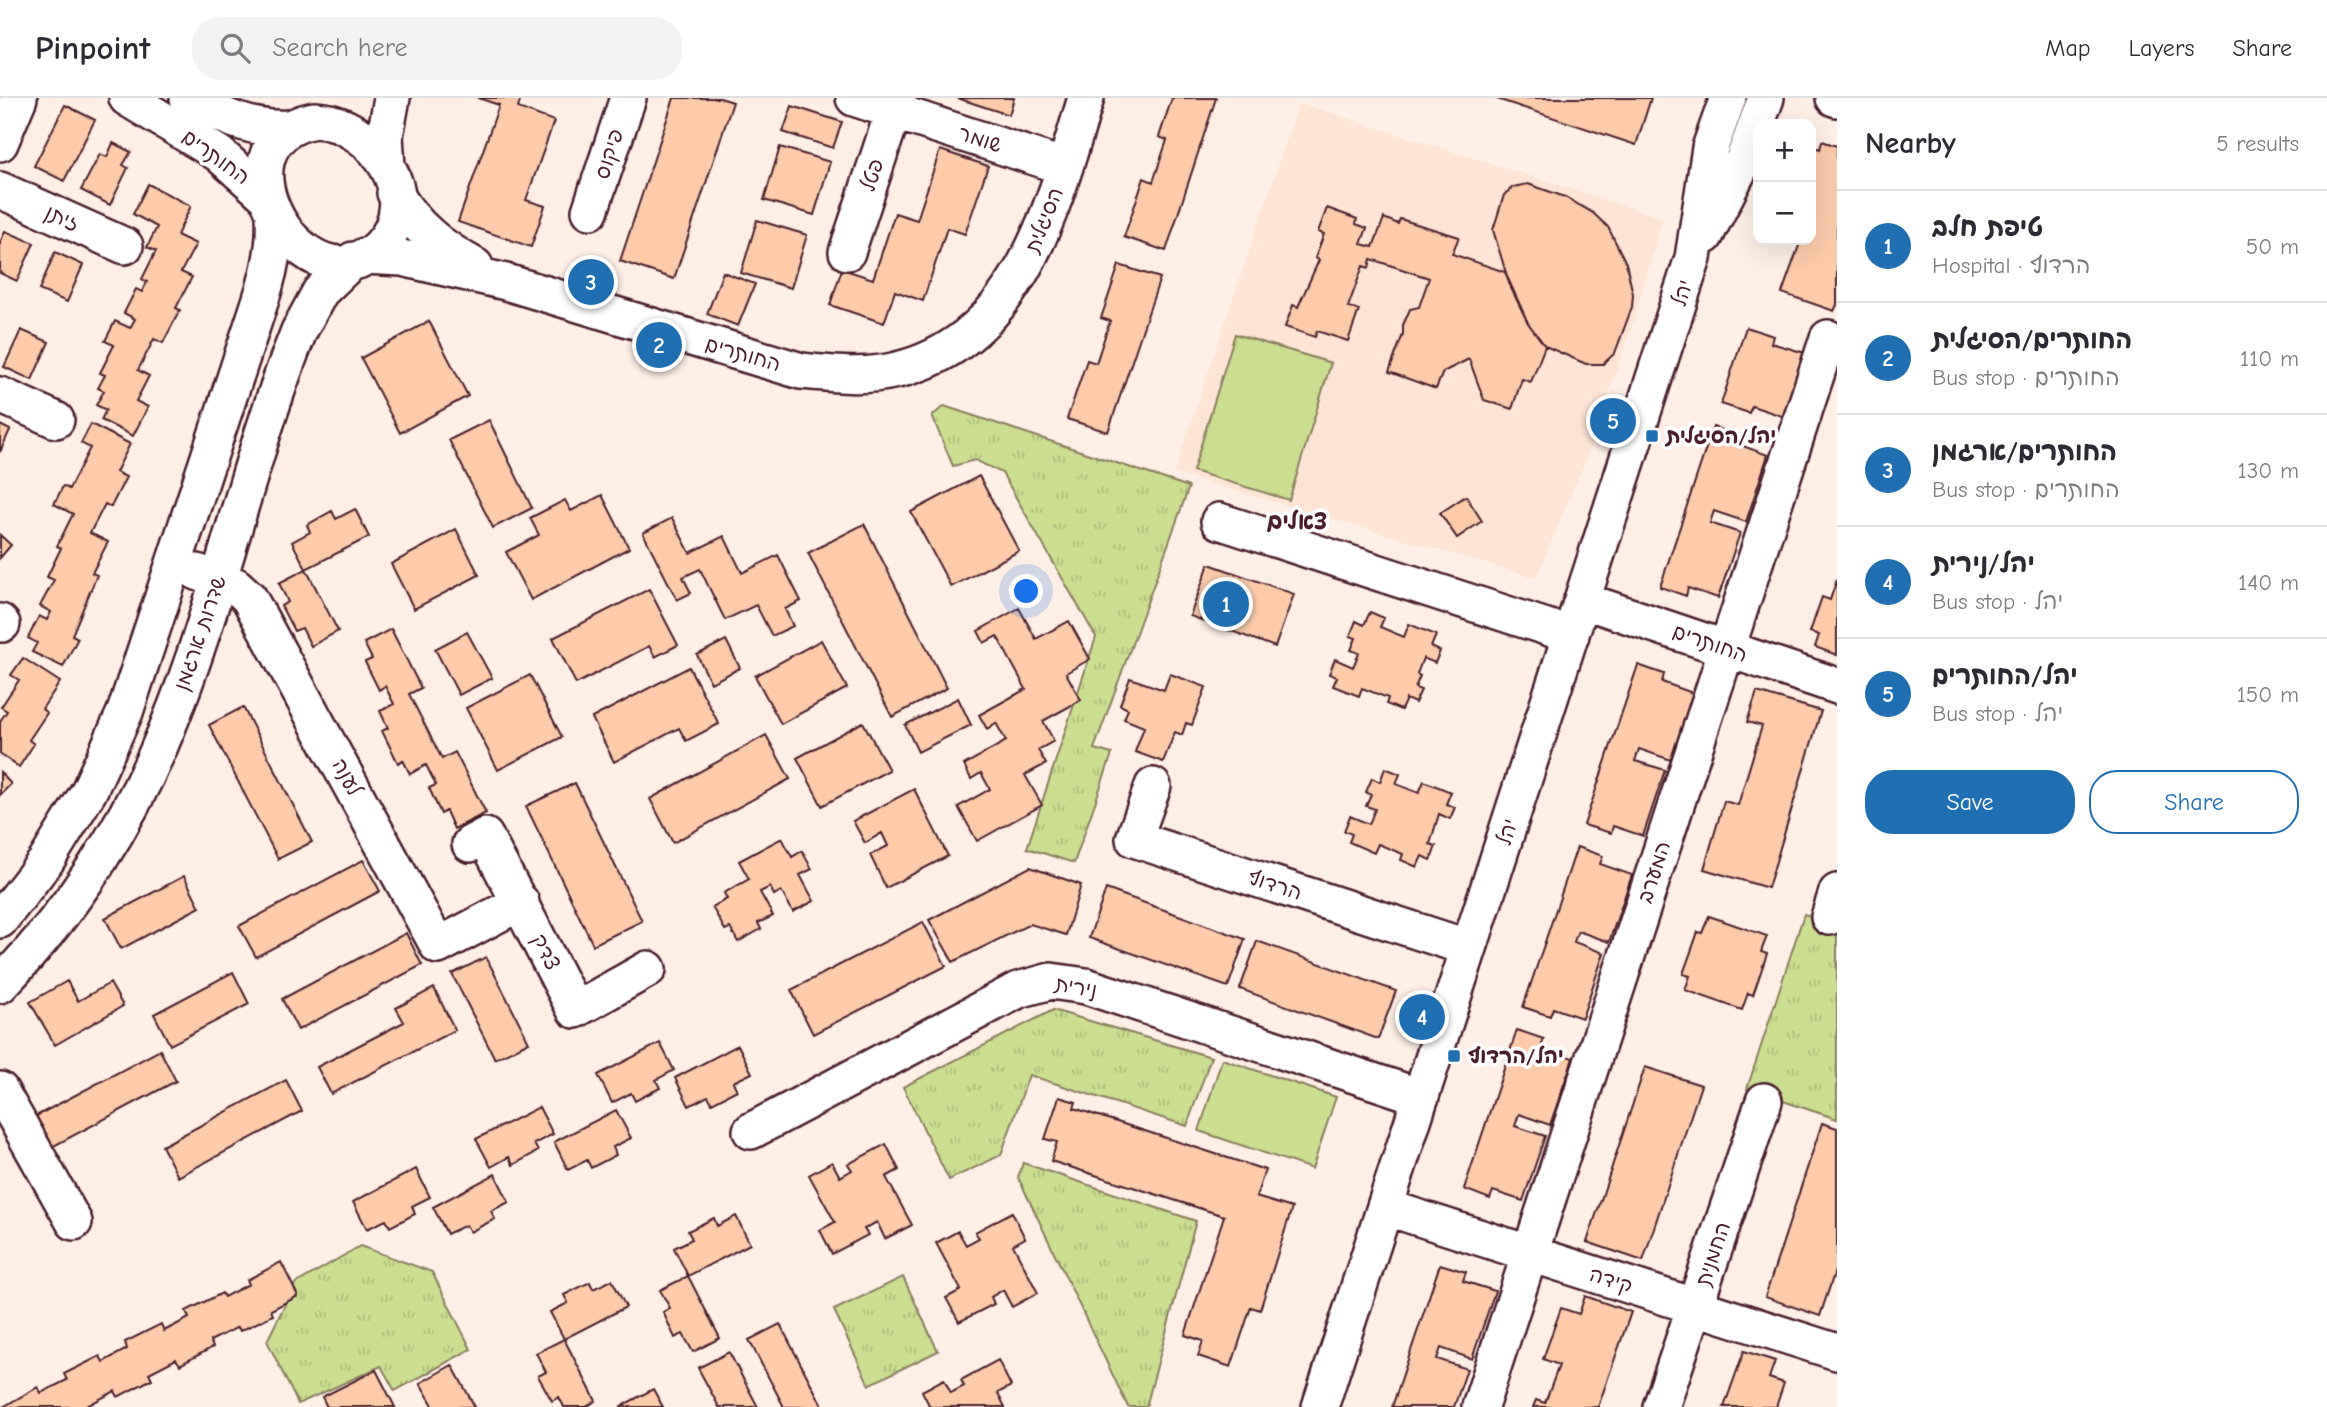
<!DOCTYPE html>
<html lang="en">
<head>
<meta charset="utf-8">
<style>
  :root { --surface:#fff; --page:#f2f2f3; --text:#2b2b33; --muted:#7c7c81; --line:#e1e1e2; --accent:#1f6fb2 }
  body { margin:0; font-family:"Comic Neue","Playpen Sans Hebrew",sans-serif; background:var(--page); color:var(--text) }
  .controls { position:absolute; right:21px; top:21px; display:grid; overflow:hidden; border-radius:14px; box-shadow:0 7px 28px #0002 }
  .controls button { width:63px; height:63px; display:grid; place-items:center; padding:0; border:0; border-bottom:2px solid var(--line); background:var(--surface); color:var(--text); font:35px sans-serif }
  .you { position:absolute; left:1027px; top:494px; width:24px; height:24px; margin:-18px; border:5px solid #fff; border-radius:50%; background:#1a73e8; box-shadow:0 0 0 10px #1a73e833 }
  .badge { display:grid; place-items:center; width:46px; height:46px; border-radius:50%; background:var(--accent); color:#fff; font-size:23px; font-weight:700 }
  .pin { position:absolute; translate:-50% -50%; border:4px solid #fff; box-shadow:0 2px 7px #0006 }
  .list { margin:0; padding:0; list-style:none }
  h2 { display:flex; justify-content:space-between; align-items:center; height:91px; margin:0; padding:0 28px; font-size:30px }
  h2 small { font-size:23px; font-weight:400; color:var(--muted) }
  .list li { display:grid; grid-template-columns:46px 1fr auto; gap:21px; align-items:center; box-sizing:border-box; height:112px; padding:0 28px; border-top:2px solid var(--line) }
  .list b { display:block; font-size:26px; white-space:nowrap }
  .list p { margin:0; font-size:23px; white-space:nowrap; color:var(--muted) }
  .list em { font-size:23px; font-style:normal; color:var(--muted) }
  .actions { display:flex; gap:14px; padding:21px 28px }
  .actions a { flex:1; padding:16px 0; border:2px solid var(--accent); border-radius:28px; text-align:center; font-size:24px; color:var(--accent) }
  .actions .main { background:var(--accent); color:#fff }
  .icon { flex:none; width:38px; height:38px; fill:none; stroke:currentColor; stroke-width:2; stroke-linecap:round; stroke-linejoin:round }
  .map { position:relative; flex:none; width:1837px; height:1309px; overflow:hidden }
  header { display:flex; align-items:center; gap:42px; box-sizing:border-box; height:98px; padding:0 35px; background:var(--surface); border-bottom:2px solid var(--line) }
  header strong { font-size:33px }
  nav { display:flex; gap:38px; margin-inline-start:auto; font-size:24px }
  .search { width:490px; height:63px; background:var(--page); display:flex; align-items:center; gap:18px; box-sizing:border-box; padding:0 24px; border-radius:28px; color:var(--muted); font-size:26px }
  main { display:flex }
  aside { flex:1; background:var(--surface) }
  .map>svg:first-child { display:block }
</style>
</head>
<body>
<header>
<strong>Pinpoint</strong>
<div class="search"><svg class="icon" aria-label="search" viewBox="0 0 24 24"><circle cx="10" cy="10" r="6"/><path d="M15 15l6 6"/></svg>Search here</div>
<nav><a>Map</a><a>Layers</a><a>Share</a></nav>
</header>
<main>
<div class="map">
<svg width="1837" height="1309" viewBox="0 0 1837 1309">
  <defs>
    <pattern id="park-tufts" width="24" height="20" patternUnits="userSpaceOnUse" patternTransform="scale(1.75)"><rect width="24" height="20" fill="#cadd91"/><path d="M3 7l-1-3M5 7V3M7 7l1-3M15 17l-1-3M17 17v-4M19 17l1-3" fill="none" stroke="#afbd7d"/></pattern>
  </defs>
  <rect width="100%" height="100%" fill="#feefe6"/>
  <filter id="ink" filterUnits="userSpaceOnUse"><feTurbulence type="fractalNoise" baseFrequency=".0143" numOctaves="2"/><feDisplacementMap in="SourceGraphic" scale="14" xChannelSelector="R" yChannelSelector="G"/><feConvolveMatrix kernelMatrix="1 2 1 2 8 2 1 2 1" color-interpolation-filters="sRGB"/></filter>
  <g filter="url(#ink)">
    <path fill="#fde4d4" d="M1299,5L1663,120L1634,222L1586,361L1536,480L1174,375Z"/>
    <path fill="url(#park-tufts)" stroke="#8a7e5e" stroke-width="2" d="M944,308L1189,389L1094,651L1112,656L1074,765L1027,750L1096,539L1002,375L975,362L953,368L932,318Z
      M1804,816L1837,827V1021L1747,991Z
      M1053,912L1211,959L1187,1028L1029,977L1001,1057L949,1082L903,989Z
      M1023,1065L1196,1123L1146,1309H1128L1018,1079Z
      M360,1148L432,1174L471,1251L395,1293L381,1268L298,1306L267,1243L295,1186Z
      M903,1179L938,1253L869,1287L834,1212Z"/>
    <path fill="#cadd91" stroke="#8a7e5e" stroke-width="2" d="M1235,236L1331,265L1289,402L1193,373Z
      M1222,961L1336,999L1312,1071L1199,1033Z"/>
    <path fill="#fbcbaa" stroke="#4a1f2b" stroke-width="2" d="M478,0H521L518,10L554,23L526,102L545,108L531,149L458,124L499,7Z
      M674,0H720L733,4L674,181L620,163Z
      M957,0H1014L1009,17Z
      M1172,0H1216L1166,153L1124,139L1144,80L1153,84L1167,42L1159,39Z
      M1494,0H1651L1636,47Z
      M65,7L95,22L64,83L34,68Z
      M792,8L842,24L833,50L783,34Z
      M1822,43L1837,48V207L1834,213L1782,195L1801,142H1811V48L1820,51Z
      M113,45L131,54L123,67L128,70L110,107L81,92L100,56L107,59Z
      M780,49L830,64L814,117L764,102Z
      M940,52L988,68L965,136L947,130L923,203L895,193L884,225L830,207L842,171L873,181L895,115L917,122Z
      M148,86L191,108L177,137L196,146L181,174L192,179L176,210L180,212L163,245L154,241L138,272L149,278L136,303L148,309L133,338L101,322L106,312L96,307L104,293L98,290L105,277L100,275L114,247L105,243L115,223L130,230L135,221L124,215L136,191L142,194L147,184L142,181L156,153L147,149L157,129L133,116Z
      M1528,86L1565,99L1593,115L1608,129L1626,165L1633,196L1632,209L1615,255L1603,266H1586L1545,248L1528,225L1510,188L1493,132L1504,97L1513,89Z
      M1327,110L1357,121L1356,126L1367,130L1361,146L1373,149L1384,120L1398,126L1400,121L1459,139L1452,156L1505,174L1528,225L1545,248L1531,284L1522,281L1512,311L1484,302L1469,261L1443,274L1436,291L1389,274L1403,236V227L1410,211L1419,209L1429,180L1371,161L1369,170L1363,168L1348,209L1359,212L1348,243L1317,233L1315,239L1285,229L1293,207L1298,209L1319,162L1315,160L1324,136L1318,134Z
      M757,122L807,137L791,190L741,175Z
      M5,133L34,145L17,183L0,175V145Z
      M55,154L83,167L67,204L39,192Z
      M1119,167L1160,180L1108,334L1067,321L1087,262L1096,265L1110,223L1101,220Z
      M723,174L755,186L738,228L707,216Z
      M429,223L468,298L400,335L361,260Z
      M1746,229L1773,238L1771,245L1805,255L1785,319L1752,308L1749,315L1721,306Z
      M21,232L49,244L32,282L4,269Z
      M489,322L532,410L493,430L449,342Z
      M91,326L130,346L116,374L126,379L111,409L105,406L90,435L108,444L92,475L97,477L72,537L78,540L63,569L32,554L37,545L28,540L39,518L47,522L51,514L40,508L54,482L47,479L61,450L57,448L73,416L54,406L63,388L69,391L90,350L81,345Z
      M0,327L10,332L0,354Z
      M1713,329L1740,338L1737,346L1768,357L1746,424L1714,413L1710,425L1740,435L1718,500L1688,490L1686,498L1660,489Z
      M979,378L1019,453L951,489L911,414Z
      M602,397L629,450L531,502L506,454L539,437L530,420L565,402L571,413Z
      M1466,398L1482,423L1457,440L1440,415Z
      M355,411L369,439L306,471L292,444L310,434L307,427L332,413L336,421Z
      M672,420L690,455L724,438L742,475L778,457L801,503L785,511L793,528L772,538L756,507L725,522L700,471L683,479L691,495L677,502L643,435Z
      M864,426L947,590L892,619L808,455Z
      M456,431L479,477L414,511L391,466Z
      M0,437L11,447L0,460Z
      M1209,466L1294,496L1275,549L1190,518Z
      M306,471L338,533L311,548L302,530L294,533L281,508L288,504L279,485Z
      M1837,481V557L1815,549L1819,537L1810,534L1822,499L1830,502Z
      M649,491L678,547L655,559L649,548L576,586L553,540Z
      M1019,510L1036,541L1069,523L1090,561L1066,575L1081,602L1043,623L1054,643L1038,652L1046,666L1025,677L1042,707L977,743L958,709L990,691L981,675L971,681L964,667L1006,643L996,625L987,631L979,617L1026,591L997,538L984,545L978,533Z
      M1370,514L1384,520L1380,529L1404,539L1409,526L1436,537L1431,549L1440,553L1435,565L1423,560L1417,576L1420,578L1415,590L1421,592L1415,605L1406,601L1401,612L1386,606L1388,600L1362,590L1359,598L1333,588L1337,579L1329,576L1335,561L1353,569L1359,555L1351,552L1356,540L1350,538L1356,523L1364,527Z
      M391,531L421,590L409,596L442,661L455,654L486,715L454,731L446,713L441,716L429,690L436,687L426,667L410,676L403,662L398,665L382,633L388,630L380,613L394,606L385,588L379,592L365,564L372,561L364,545Z
      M467,534L492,580L459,597L435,551Z
      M726,542L740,570L711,585L697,557Z
      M821,542L847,590L781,626L755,578Z
      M23,560L60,584L42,611L47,615L29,642L34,646L19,669L0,656V623L7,613L1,609L19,582L11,577Z
      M1638,567L1664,576L1662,584L1693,595L1671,662L1639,651L1635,663L1665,672L1643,738L1613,728L1611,735L1584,727Z
      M689,569L719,626L686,643L679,630L614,664L592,620Z
      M1170,576L1206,589L1192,627L1186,625L1182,637L1175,634L1163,664L1135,654L1144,629L1124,621L1128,611L1120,607L1130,580L1164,592Z
      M530,577L562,639L498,672L466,610Z
      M1757,594L1821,613L1768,790L1704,771L1724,703L1738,707L1762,628L1747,624Z
      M958,600L971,627L918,654L905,627Z
      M243,609L312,744L278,761L209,627Z
      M863,624L889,672L822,708L797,660Z
      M766,637L790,681L673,745L650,701Z
      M1385,670L1400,676L1396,686L1419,695L1424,683L1451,694L1446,706L1455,709L1450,721L1439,716L1430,746L1436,748L1431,762L1422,758L1417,769L1401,762L1403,756L1378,746L1374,755L1349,744L1352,736L1344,733L1350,718L1369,726L1375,711L1366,708L1371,697L1366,694L1372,680L1380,684Z
      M0,674L11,686L0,697Z
      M575,685L642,823L593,847L526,708Z
      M914,691L948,758L886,790L870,757L888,748L882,735L865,745L853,723Z
      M782,740L792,759L802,753L812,771L800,777L814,803L793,814L781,793L774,797L770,789L760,794L773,818L758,825L761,831L738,844L730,830L725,832L712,809L727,801L724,795L749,781L739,763Z
      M1577,749L1603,758L1600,766L1632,777L1609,844L1578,833L1574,844L1604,855L1582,920L1553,910L1550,918L1523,909Z
      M363,762L380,793L256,859L239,828Z
      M1030,769L1081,787L1066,837L1030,826L953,864L929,822Z
      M184,778L200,809L121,851L105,820Z
      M1106,791L1245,841L1228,889L1089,840Z
      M1709,818L1767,838L1761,854L1767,856L1753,897L1748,895L1742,912L1685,892L1690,878L1683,876L1698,834L1702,835Z
      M923,824L946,868L813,936L791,892Z
      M406,835L422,867L298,932L282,901Z
      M1257,843L1396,893L1378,941L1240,891Z
      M486,859L529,944L495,961L452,876Z
      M233,874L249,906L170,947L154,916Z
      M67,883L78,903L110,885L123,908L55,947L30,904Z
      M434,890L455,932L331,996L317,969L404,924L396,910Z
      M1517,932L1544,941L1541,949L1573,960L1550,1027L1519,1016L1515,1028L1545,1038L1523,1103L1493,1093L1490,1101L1464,1091Z
      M660,945L674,972L656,982L660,990L635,1003L631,995L612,1005L598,977Z
      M738,947L752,975L733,984L737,992L712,1005L708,998L689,1008L675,980Z
      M160,952L176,983L52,1049L36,1018Z
      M1645,969L1701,987L1643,1163L1587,1144Z
      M286,982L302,1013L178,1079L162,1048Z
      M1059,999L1076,1004L1074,1010L1265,1072L1256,1099L1292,1110L1260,1212L1251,1209L1231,1269L1198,1258L1203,1243L1185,1237L1224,1118L1051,1063L1057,1044L1045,1041Z
      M539,1009L553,1036L534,1046L538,1053L513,1067L509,1059L491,1069L476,1041Z
      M616,1012L631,1040L613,1049L616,1057L591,1070L587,1062L568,1072L554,1044Z
      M1822,1025L1837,1030V1167L1820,1218L1765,1199Z
      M886,1046L899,1072L886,1079L912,1127L885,1141L877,1124L864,1131L868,1137L832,1156L820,1132L835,1124L809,1077L832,1064L840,1079L852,1072L848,1066Z
      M416,1071L430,1099L412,1108L415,1116L390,1129L386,1122L367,1131L353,1104Z
      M495,1076L509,1104L491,1113L495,1121L470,1134L466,1127L447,1136L433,1109Z
      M1012,1114L1025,1140L1013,1147L1038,1195L1012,1209L1003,1192L991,1199L994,1206L959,1224L946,1200L961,1192L936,1145L958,1133L966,1147L979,1140L975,1134Z
      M736,1118L750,1146L688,1178L674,1150L692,1141L688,1133L714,1120L717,1128Z
      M281,1164L298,1198L271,1212L273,1217L240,1233L238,1229L210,1243L213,1249L180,1267L176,1261L149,1275L152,1281L118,1299L115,1293L85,1309H3L38,1289L41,1295L67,1282L64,1276L100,1258L103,1264L127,1251L125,1244L161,1226L164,1233L189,1220L186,1213L222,1195L224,1199L249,1186L247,1182Z
      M1440,1166L1466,1174L1463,1183L1495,1193L1472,1261L1441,1250L1437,1261L1467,1271L1454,1309H1392Z
      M688,1178L720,1240L693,1254L683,1236L675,1240L663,1214L670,1210L660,1192Z
      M612,1182L626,1209L564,1241L550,1214L568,1205L564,1197L590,1184L593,1191Z
      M1585,1198L1631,1214L1598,1309H1533L1536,1302L1545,1305L1559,1267L1543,1261L1561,1210L1579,1216Z
      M780,1226L823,1309H784L749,1242Z
      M564,1241L596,1303L586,1309H564L559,1299L552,1303L538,1278L546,1274L536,1255Z
      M1744,1253L1775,1263L1769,1280L1784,1285L1776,1309H1724Z
      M729,1254L758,1309H719L698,1270Z
      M998,1262L1011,1288L998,1295L1005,1309H930L922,1293L944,1281L951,1295L964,1288L961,1282Z
      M452,1267L475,1309H434L420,1285Z
      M376,1272L395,1309H327L322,1299Z
      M653,1291L663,1309H620Z"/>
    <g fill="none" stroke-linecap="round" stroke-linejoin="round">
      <g stroke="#4a1f2b" stroke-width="40">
        <path id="minor" d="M127,0L219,56L267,99
          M188,0C222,18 252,33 291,30
          M854,0L1065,69
          M1834,0L1837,1
          M314,22C374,24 426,100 380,148C308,222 201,45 314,22Z
          M0,45L19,0
          M387,68L385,38L392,0
          M0,92L125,148
          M395,95C414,129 442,150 475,168
          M590,113L628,0
          M1705,138L1742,66L1766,0
          M847,154L898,0
          M364,158L402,160L506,184L801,273C833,276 866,280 897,272C1021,243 1054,105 1086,0
          M0,297L56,322
          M1219,423L1571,537
          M197,474L236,488L249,500L438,848L521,804
          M1582,502L1837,588
          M0,524L2,526
          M1153,688L1134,741L1469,850
          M470,746L485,738L575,912L648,871
          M1829,819L1837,794
          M0,822L46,763L89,693L125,614L260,204C269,177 276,147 274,118
          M0,887C71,814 129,726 167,631C220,502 247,363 299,233L320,194L353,162
          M0,992L74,1124
          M751,1033L1018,892L1051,883L1086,888L1421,999
          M1385,1109L1837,1254
          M1320,1309L1693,160L1710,50L1728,0
          M1480,1309L1828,240
          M1661,1309L1764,1003"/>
      </g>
      <use href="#minor" stroke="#fff" stroke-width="35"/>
    </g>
  </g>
  <g fill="#1f6fb2" stroke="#fff" stroke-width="2.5">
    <rect x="1645" y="331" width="14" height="14" rx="3.5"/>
    <rect x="1447" y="951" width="14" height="14" rx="3.5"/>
  </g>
  <g text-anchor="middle" stroke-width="7" stroke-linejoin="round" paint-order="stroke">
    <g font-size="21" fill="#4a1f2b" stroke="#fff">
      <text transform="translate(980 41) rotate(18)" y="7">שומר</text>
      <text transform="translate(609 56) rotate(-72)" y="7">פיקוס</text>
      <text transform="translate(216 59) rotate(36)" y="7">החותרים</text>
      <text transform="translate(872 77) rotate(-72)" y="7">פטל</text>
      <text transform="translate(62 120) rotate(24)" y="7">זיתן</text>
      <text transform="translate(1044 122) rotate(-68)" y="7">הסיגלית</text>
      <text transform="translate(1682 195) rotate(-72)" y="7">יהל</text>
      <text transform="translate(743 256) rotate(16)" y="7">החותרים</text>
      <text transform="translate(200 535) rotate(-71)" y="7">שדרות ארגמן</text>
      <text transform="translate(1710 545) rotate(19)" y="7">החותרים</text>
      <text transform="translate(347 679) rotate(62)" y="7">לענה</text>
      <text transform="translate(1507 734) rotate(-72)" y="7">יהל</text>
      <text transform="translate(1654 774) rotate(-72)" y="7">המערב</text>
      <text transform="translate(1275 787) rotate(18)" y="7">הרדוף</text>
      <text transform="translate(546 854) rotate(64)" y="7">צדק</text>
      <text transform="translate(1076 889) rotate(10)" y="7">נירית</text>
      <text transform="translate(1713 1156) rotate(-71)" y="7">החמנית</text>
      <text transform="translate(1611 1182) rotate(18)" y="7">קידה</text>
    </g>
    <g font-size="21" font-weight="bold" fill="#4a1f2b" stroke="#fff" text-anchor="start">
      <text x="1666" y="345">יהל/הסיגלית</text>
      <text x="1468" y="965">יהל/הרדוף</text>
    </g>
    <g font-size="23" font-weight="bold" fill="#4a1f2b" stroke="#fff">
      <text x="1297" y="431">צאלים</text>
    </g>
  </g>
</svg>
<div class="controls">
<button>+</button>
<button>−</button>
</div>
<div class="you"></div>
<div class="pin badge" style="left:1226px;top:506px">1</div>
<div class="pin badge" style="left:659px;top:247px">2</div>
<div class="pin badge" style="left:591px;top:184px">3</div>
<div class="pin badge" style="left:1422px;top:919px">4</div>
<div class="pin badge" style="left:1613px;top:323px">5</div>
</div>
<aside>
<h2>Nearby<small>5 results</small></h2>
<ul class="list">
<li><span class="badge">1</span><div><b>טיפת חלב</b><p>Hospital · הרדוף</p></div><em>50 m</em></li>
<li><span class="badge">2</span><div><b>החותרים/הסיגלית</b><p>Bus stop · החותרים</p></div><em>110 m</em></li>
<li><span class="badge">3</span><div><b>החותרים/ארגמן</b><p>Bus stop · החותרים</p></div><em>130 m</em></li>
<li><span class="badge">4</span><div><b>יהל/נירית</b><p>Bus stop · יהל</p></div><em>140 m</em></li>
<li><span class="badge">5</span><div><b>יהל/החותרים</b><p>Bus stop · יהל</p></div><em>150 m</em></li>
</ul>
<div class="actions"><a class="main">Save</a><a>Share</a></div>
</aside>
</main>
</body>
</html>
